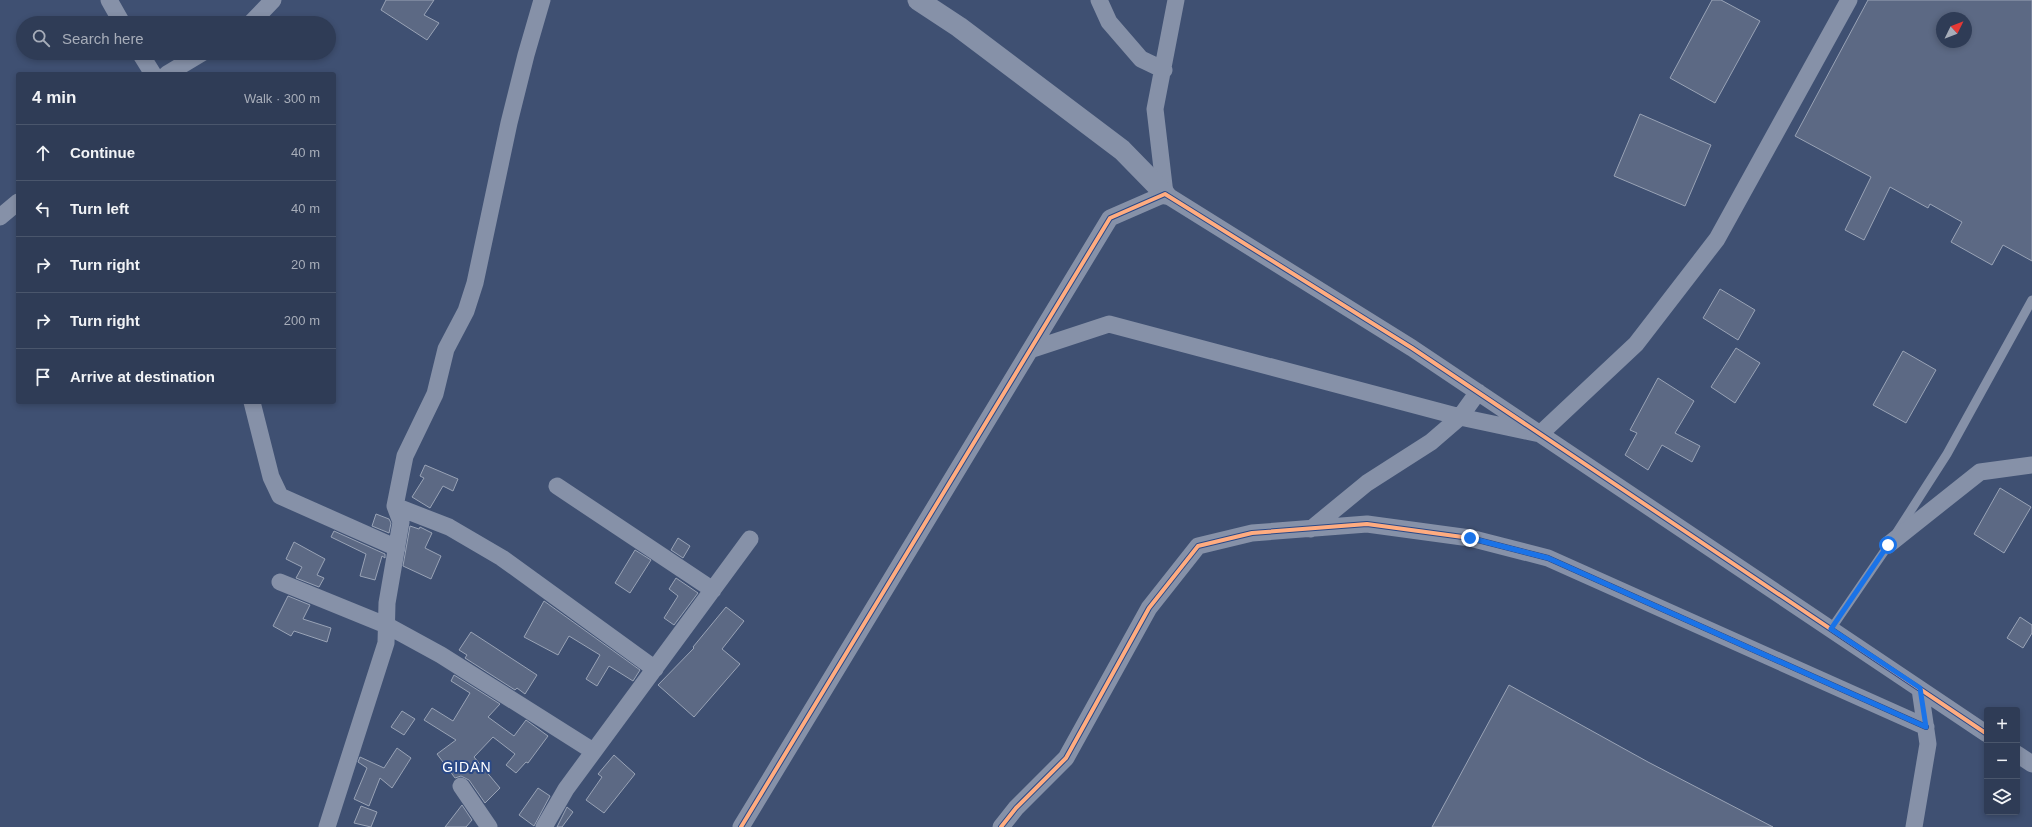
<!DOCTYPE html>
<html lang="en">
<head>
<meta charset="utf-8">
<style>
  :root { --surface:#2f3c56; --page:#37435c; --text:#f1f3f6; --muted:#a7adb9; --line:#4a566c }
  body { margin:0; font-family:Helvetica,sans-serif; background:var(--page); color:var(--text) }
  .controls { position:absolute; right:12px; bottom:12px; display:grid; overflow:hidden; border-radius:4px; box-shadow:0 2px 6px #0003 }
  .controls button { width:36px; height:36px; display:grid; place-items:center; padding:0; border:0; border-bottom:1px solid var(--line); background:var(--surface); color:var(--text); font:20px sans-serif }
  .compass { position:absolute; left:1936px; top:12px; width:36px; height:36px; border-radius:50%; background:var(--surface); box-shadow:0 2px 6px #0003; rotate:47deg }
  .stop { position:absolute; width:12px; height:12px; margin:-9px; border:3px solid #1a73e8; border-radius:50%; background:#fff }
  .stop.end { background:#1a73e8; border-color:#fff; box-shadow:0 1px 4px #0008 }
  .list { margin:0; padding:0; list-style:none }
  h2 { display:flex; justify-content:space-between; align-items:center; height:52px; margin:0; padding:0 16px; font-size:17px }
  h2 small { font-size:13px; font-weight:400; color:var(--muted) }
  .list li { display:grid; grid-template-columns:26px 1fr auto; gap:12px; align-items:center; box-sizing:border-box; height:56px; padding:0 16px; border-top:1px solid var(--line) }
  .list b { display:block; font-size:15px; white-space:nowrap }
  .list em { font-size:13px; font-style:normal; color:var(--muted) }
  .icon { flex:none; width:22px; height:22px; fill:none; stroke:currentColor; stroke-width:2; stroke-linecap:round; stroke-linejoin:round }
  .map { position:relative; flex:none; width:2032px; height:827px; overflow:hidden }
  .search { position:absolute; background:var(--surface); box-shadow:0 2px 6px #0003; left:16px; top:16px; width:320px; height:44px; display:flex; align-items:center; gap:10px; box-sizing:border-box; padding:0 14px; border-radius:22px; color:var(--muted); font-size:15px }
  .panel { position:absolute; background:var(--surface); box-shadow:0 2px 6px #0003; left:16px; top:72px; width:320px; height:332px; border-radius:4px }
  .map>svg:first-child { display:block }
</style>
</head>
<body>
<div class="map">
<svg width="2032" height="827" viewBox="0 0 2032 827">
  <rect width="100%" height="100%" fill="#3f5072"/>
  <path fill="#5c6984" stroke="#99a3b6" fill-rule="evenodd" d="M386,0H434L424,15L439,23L427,40L381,10Z
    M1712,0H1721L1760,21L1715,103L1670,78Z
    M1868,0H2032V261L2003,245L1992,265L1951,242L1962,222L1930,204L1928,208L1890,187L1864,240L1845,230L1871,177L1795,136ZM1942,18H1966V42H1942Z
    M1640,114L1711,145L1685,206L1614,176Z
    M1720,289L1755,310L1738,340L1703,318Z
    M1736,348L1760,363L1735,403L1711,387Z
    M1903,351L1936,370L1906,423L1873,405Z
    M1658,378L1694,401L1675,433L1700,446L1692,462L1662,445L1648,470L1625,455L1637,433L1630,430Z
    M425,465L458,479L453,491L443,486L430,508L412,497L424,478L420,476Z
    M2000,488L2031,507L2004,553L1974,534Z
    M376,514L389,519L391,523L389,533L372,526Z
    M410,526L419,529L420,527L432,533L425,548L441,556L431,579L403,566Z
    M334,531L385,554V558L382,556L375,580L360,576L366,554L331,537Z
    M678,538L690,546L683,558L671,550Z
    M294,542L325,559L317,575L324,578L319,587L296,578L302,567L286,559Z
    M635,550L651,560L630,593L615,583Z
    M676,578L698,593L674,625L664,618L678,596L669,589Z
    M288,596L310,605L303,619L331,628L327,642L294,631L291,636L273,626Z
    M544,601L640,670L633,681L609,666L597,686L586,679L600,655L569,636L558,655L524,637Z
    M726,607L744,621L722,649L740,664L694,717L658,685L694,648L693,647Z
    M2020,617L2032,625V633L2023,648L2007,638Z
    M471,632L537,675L525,694L517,688L515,690L465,658L467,655L459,650Z
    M454,675L500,704L488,717L514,736L526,720L548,736L528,763L526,762L516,773L506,765L515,754L493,737L474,757L500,788L485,803L469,780L461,776L455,778L437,754L456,740L424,720L432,708L453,721L470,693L451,681Z
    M1509,685L1648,762L1773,827H1432Z
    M402,711L415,719L404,735L391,727Z
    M397,748L411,758L392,788L380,778L369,806L354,799L367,768L358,762L360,757L384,768Z
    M614,755L635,774L604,813L586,800L602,777L598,774Z
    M538,788L550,796L534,826L519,815Z
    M462,805L472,820L466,827H445Z
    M361,806L377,812L371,827L354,823Z
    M567,807L573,812L562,827H557Z"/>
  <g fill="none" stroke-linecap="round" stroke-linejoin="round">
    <path stroke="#8691a8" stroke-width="9" d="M1897,532L1947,454L2032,300
      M1831,629L1890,543"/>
    <path stroke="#8691a8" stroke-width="17" d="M109,0L122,23
      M1099,0L1109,22L1141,59L1164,70
      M251,23L273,0
      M140,53L153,74
      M167,74L202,53
      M1165,194L1155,109L1176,0
      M0,217L18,202
      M1030,350L1109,324L1460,417L1540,434L1636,344L1717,239L1849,0
      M252,402L271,477L280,496L397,548
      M557,486L713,590
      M395,506L449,527L502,558L655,669
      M1311,529L1367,483L1431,442L1460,417L1478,392
      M1888,545L1980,472L2032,465
      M280,582L388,626L441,655L593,751
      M2017,754L2032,764
      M461,786L489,827
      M327,827L386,643L387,603L401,522L395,506L405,456L435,394L446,349L466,311L475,283L509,123L526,55L542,0
      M544,827L566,789L750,539
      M741,827L1110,218L1165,194L1412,348L1987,734
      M1001,827L1016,808L1066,758L1149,608L1198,546L1252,533L1367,524L1470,538L1548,558L1926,727
      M1914,827L1928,744L1920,689"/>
    <path stroke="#8691a8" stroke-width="21" d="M918,0L959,27L1122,150L1165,194"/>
    <g stroke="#2a4987" stroke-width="6">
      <path id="cycleway" d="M741,827L1110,218L1165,194L1412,348L1987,734
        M1001,827L1016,808L1066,758L1149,608L1198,546L1252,533L1367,524L1470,538L1548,558L1926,727"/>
    </g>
    <use href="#cycleway" stroke="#ffac80" stroke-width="4"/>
  </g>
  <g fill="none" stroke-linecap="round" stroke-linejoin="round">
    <path stroke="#1a73e8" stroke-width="5" d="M1470,538L1548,558L1926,727L1920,688L1831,629L1888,545"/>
  </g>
  <g text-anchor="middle" stroke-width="4" stroke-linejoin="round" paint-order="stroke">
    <g font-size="14" letter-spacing="1" fill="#fff" stroke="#2a4987">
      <text x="467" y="772">GIDAN</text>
    </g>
  </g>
</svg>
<div class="controls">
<button>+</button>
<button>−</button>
<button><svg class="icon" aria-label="layers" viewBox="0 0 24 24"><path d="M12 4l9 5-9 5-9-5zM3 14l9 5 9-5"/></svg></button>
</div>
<svg class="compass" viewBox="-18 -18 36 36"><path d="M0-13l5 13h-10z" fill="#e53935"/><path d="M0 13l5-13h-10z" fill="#a7adb9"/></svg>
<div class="stop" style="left:1888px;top:545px"></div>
<div class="stop end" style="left:1470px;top:538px"></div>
<div class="search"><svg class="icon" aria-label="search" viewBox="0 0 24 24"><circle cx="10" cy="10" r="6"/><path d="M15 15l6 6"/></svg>Search here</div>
<section class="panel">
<h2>4 min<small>Walk · 300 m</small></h2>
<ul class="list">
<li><svg class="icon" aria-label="ahead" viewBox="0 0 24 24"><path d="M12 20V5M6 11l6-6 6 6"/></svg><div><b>Continue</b></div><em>40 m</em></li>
<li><svg class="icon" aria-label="left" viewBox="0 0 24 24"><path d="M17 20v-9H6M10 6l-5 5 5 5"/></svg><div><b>Turn left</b></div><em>40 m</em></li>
<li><svg class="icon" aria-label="right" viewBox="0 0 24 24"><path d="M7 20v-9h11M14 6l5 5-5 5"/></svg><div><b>Turn right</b></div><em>20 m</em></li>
<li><svg class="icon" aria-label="right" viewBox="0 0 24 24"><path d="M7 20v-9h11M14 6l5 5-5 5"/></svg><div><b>Turn right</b></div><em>200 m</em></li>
<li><svg class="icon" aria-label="arrive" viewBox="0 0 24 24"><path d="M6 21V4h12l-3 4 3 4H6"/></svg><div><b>Arrive at destination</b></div></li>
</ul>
</section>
</div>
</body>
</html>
